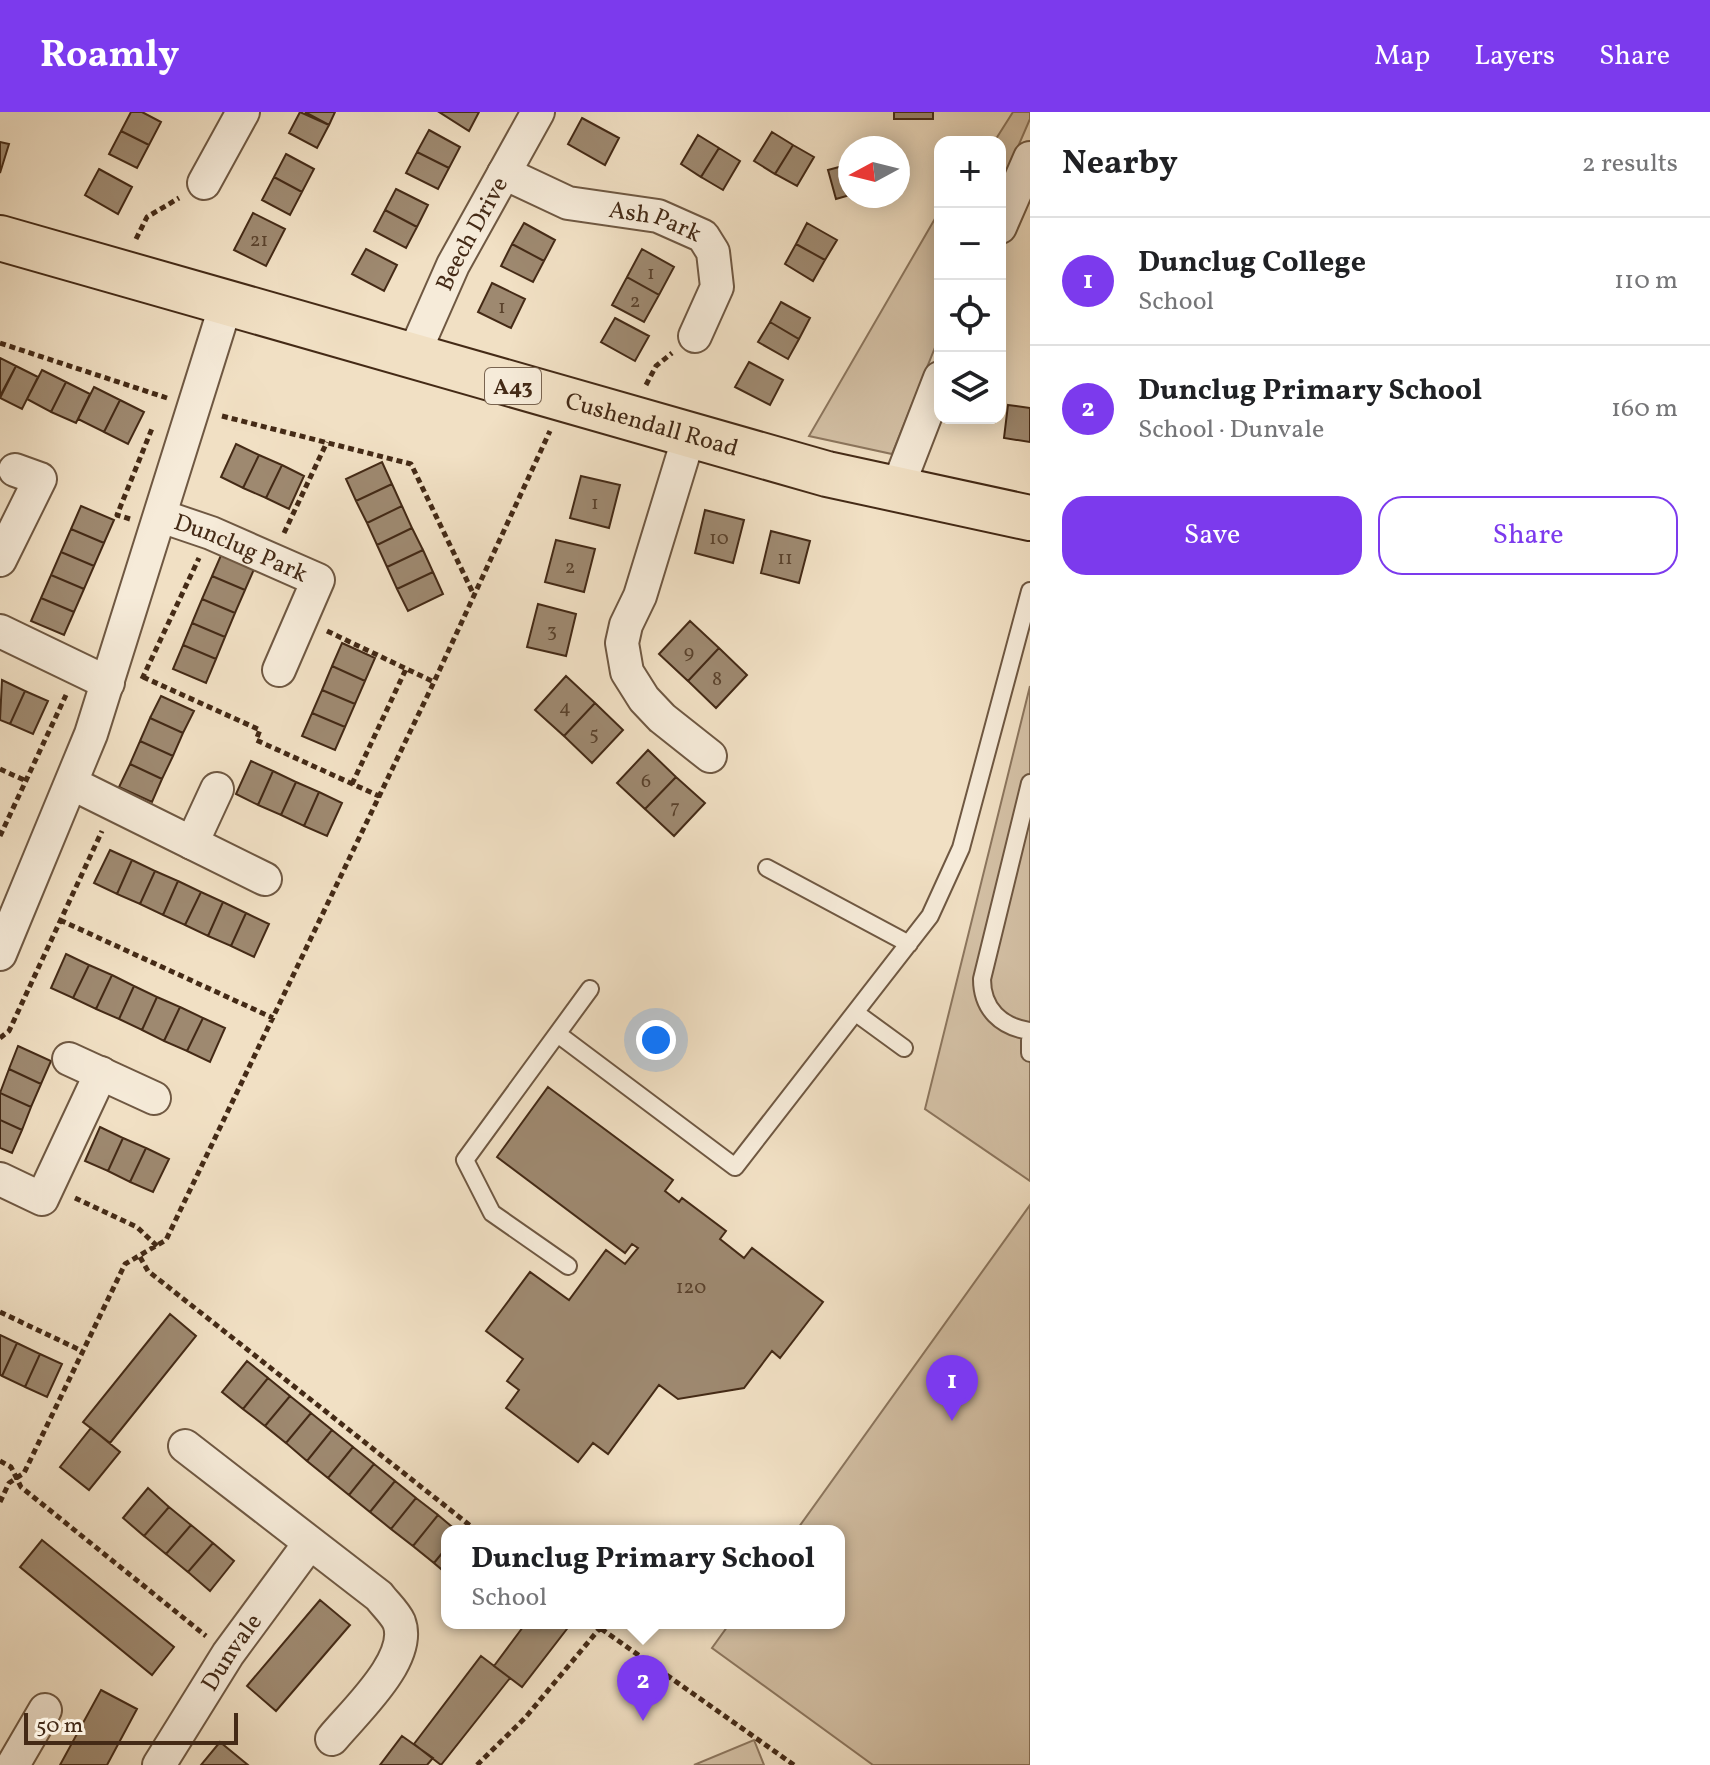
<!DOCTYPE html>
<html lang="en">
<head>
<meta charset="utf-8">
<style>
  :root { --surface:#fff; --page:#f2f2f2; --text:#202124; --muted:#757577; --line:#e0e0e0; --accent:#7c3aed }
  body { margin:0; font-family:Vollkorn,serif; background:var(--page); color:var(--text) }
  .controls { position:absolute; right:24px; top:24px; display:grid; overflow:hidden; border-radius:16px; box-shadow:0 4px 20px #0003 }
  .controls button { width:72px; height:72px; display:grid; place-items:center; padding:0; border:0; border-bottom:2px solid var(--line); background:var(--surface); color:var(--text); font:40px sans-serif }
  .compass { position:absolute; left:838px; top:24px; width:72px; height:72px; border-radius:50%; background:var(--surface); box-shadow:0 4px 20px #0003; rotate:263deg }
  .scale { position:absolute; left:24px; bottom:20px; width:214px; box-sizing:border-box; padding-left:8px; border:4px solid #442a16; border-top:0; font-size:22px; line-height:28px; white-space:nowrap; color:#442a16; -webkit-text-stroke:6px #f6ebd9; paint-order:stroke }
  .you { position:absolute; left:656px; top:928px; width:28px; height:28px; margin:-20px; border:6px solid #fff; border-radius:50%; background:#1a73e8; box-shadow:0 0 0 12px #1a73e833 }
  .badge { display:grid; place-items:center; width:52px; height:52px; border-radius:50%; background:var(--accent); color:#fff; font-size:26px; font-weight:700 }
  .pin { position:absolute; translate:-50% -66px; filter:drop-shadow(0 2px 4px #0008) }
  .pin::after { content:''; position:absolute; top:42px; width:28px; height:24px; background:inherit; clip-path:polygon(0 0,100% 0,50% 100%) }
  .popup { position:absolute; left:441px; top:1413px; width:404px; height:104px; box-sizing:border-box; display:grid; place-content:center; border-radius:16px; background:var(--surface); filter:drop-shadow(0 2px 6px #0005); font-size:26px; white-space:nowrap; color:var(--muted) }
  .popup b { font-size:30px; color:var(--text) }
  .popup::after { content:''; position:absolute; left:50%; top:100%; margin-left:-16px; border:16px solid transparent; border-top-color:var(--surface) }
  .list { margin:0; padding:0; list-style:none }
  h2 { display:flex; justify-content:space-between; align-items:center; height:104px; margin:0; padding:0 32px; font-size:34px }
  h2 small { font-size:26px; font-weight:400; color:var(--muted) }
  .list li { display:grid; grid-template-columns:52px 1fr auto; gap:24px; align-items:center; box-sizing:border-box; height:128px; padding:0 32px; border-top:2px solid var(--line) }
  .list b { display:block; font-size:30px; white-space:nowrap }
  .list p { margin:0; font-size:26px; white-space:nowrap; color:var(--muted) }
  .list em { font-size:26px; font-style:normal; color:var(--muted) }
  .actions { display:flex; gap:16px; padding:24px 32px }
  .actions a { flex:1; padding:18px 0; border:2px solid var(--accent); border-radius:24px; text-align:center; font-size:28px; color:var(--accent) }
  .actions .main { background:var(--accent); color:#fff }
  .icon { flex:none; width:44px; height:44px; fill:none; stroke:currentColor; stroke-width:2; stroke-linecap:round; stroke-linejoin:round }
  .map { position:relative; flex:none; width:1030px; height:1653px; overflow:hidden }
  header { display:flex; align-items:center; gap:48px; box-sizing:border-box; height:112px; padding:0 40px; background:var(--accent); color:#fff }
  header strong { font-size:38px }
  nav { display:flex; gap:44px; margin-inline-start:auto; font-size:28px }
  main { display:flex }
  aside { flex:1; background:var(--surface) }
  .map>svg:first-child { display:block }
</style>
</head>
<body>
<header>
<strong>Roamly</strong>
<nav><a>Map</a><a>Layers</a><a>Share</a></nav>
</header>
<main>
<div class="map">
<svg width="1030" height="1653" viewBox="0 0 1030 1653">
  <rect width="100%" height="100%" fill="#f1e0c4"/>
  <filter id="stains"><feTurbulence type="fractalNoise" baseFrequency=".0025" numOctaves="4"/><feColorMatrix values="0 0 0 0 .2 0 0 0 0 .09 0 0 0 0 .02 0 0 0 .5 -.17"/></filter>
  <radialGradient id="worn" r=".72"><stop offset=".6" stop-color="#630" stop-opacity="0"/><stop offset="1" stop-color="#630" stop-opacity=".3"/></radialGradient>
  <path fill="#d4c1a6" stroke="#8c765e" stroke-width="2" d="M1013,0H1030V7L1000,76V30H994Z
    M940,98V223L892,342L809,324Z
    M1030,574V1069L925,997Z
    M1030,1093V1653H873L712,1536L730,1511H839V1419H796Z
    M754,1628L764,1653H694Z"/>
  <path fill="#9e8970" stroke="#442a16" stroke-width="2" d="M131,0H142L161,10L149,33L121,19Z
    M300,0L329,13L317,36L289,21Z
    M305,0H335L329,13Z
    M439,0H479L469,19Z
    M894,0H933V7H894Z
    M582,6L619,26L605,53L568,32Z
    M429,18L460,35L449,56L417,40Z
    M121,19L149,33L137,56L109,42Z
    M772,20L793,33L775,62L754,49Z
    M698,23L719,36L701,65L681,52Z
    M0,30L9,32L0,61Z
    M793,33L814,45L797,74L775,62Z
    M719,36L740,49L723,78L701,65Z
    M417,40L449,56L438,77L406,61Z
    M286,42L314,57L302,80L274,65Z
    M850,52V83L836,87L828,58Z
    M99,57L132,75L118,102L85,83Z
    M274,65L302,80L290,103L262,88Z
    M396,77L428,93L417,115L385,98Z
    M385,98L417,115L406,136L374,119Z
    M253,101L285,117L266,154L234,138Z
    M524,111L555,128L544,149L512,132Z
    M807,111L837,128L825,148L796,132Z
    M512,132L544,149L533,170L501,154Z
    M796,132L825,148L813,169L785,152Z
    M366,137L397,153L384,179L352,162Z
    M642,137L674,155L659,183L627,165Z
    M627,165L659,183L644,210L612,193Z
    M492,171L525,187L511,216L478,200Z
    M781,190L810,206L799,227L770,210Z
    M615,206L649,224L635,249L601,230Z
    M770,210L799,227L788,247L758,230Z
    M0,246L16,254L0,284Z
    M749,250L783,268L770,293L735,275Z
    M16,254L38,265L22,297L0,286Z
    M42,258L66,270L51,300L27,287Z
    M66,270L90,282L76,311L51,300Z
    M94,275L120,288L104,320L78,307Z
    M120,288L144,300L128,332L104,320Z
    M1008,293L1030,296V330L1004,326Z
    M236,332L259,343L243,376L221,365Z
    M259,343L282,353L266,386L243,376Z
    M382,350L392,372L356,389L346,367Z
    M282,353L304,364L289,397L266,386Z
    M581,364L620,373L609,416L570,406Z
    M392,372L402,394L367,411L356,389Z
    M81,394L114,408L104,431L71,417Z
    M402,394L412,416L377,433L367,411Z
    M705,398L744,408L733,451L695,441Z
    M412,416L423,438L387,455L377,433Z
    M71,417L104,431L94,454L61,440Z
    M771,419L810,429L799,471L761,461Z
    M556,428L595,437L584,480L545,470Z
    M423,438L433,460L397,477L387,455Z
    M61,440L94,454L84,477L51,463Z
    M222,441L255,455L245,478L212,464Z
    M433,460L443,482L408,499L397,477Z
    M51,463L84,477L74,500L41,486Z
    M212,464L245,478L235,501L202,487Z
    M41,486L74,500L64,523L31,509Z
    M202,487L235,501L225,525L192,511Z
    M538,492L576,502L566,544L527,535Z
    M690,509L719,536L688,569L659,542Z
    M192,511L225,525L216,547L183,533Z
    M342,531L375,546L365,569L332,554Z
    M183,533L216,547L206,571L173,557Z
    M719,536L747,563L716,596L688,569Z
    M332,554L365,569L355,592L322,578Z
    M566,564L595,591L564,624L535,598Z
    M2,568L25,579L10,612L0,608Z
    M322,578L355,592L345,615L312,601Z
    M25,579L48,589L33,622L10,612Z
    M161,584L194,599L183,621L150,606Z
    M595,591L623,618L592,651L564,624Z
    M312,601L345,615L335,638L302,624Z
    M150,606L183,621L173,644L140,629Z
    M140,629L173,644L162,667L130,652Z
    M648,638L676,665L645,697L617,671Z
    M251,649L273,659L258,693L236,682Z
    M130,652L162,667L152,690L119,675Z
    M273,659L296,670L281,703L258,693Z
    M676,665L705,691L674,724L645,697Z
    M296,670L319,680L304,714L281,703Z
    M319,680L342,691L327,724L304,714Z
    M110,738L132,748L117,782L94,771Z
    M132,748L155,759L140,792L117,782Z
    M155,759L178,769L163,803L140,792Z
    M178,769L201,780L185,813L163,803Z
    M201,780L223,790L208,824L185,813Z
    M223,790L246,801L231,834L208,824Z
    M246,801L269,812L254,845L231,834Z
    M66,842L89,853L73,886L51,876Z
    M89,853L112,863L96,897L73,886Z
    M112,863L134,874L119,907L96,897Z
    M134,874L157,885L142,918L119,907Z
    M157,885L180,895L164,929L142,918Z
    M180,895L203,906L187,939L164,929Z
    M203,906L225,916L210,950L187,939Z
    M18,934L51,949L41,972L9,957Z
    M9,957L41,972L31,995L0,981Z
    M548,975L673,1068L665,1079L679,1090L682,1086L726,1119L720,1127L744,1146L752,1136L823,1190L780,1246L772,1239L744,1276L678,1287L659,1273L608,1342L593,1331L578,1350L506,1296L519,1278L507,1269L523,1247L486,1219L530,1160L569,1188L606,1138L625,1152L638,1136L632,1132L625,1141L497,1045Z
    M0,981L31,995L22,1018L0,1008Z
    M0,1008L22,1018L12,1041L0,1036Z
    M100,1015L123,1026L108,1059L85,1049Z
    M123,1026L146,1036L130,1070L108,1059Z
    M146,1036L169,1047L153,1080L130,1070Z
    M170,1202L196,1224L110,1331L83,1310Z
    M0,1223L17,1231L2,1264L0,1263Z
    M17,1231L40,1242L25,1275L2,1264Z
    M40,1242L62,1252L47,1285L25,1275Z
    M247,1249L268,1266L243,1297L222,1280Z
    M268,1266L290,1284L265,1314L243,1297Z
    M290,1284L311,1301L286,1331L265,1314Z
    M311,1301L332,1318L307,1349L286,1331Z
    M91,1316L120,1340L89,1378L60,1355Z
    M332,1318L353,1335L328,1366L307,1349Z
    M353,1335L374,1352L349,1383L328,1366Z
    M374,1352L395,1369L370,1400L349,1383Z
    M395,1369L416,1386L391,1417L370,1400Z
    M148,1376L169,1395L144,1424L123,1406Z
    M416,1386L438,1403L413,1434L391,1417Z
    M169,1395L191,1413L166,1442L144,1424Z
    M438,1403L457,1419H447V1435L434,1451L413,1434Z
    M191,1413L213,1431L188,1460L166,1442Z
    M42,1428L174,1535L152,1563L20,1455Z
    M213,1431L234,1449L210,1479L188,1460Z
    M447,1435V1462L434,1451Z
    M320,1488L350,1513L276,1599L247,1574Z
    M526,1511L570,1513L522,1575L494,1554Z
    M481,1544L510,1566L441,1653L414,1632Z
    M101,1578L137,1597L107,1653H60Z
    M402,1624L433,1646L427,1653H380Z
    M220,1630L248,1653H201Z"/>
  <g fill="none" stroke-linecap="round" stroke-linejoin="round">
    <g stroke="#6f5842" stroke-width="20">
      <path id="service" d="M1030,671L982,867C982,897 1001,915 1030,919
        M767,756L909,832
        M856,901L904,936
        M559,923L735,1055L930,804L961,736L1030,479
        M1030,928V941
        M568,1154L492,1101L465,1048L590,877"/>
    </g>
    <g stroke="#6f5842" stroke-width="36">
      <g id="minor">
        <path id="s1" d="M504,61L568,91L658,104L703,124L713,140L717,175L695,224"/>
        <path d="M204,71L243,0"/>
        <path d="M1000,115L1030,46"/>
        <path id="s2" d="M412,246L453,153L538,0"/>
        <path d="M689,324L640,484L626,513L622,531L627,560L644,587L662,606L710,644"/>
        <path d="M897,377L940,266"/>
        <path id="s3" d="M161,404L211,421L318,468L279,558"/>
        <path d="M0,448L40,367L15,358"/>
        <path d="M0,519L108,571"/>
        <path d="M73,672L265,767"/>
        <path d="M192,731L217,677"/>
        <path d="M0,842L91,622L226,192"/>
        <path d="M69,947L154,986"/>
        <path d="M0,1067L42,1087L101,961"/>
        <path d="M185,1334L379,1484C385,1492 395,1501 399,1510C413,1547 354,1600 332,1627"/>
        <path d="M13,1653L45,1598"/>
        <path id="s4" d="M159,1653L228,1542L309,1432"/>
      </g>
    </g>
    <g stroke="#442a16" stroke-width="48">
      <g id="primary">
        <path id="s5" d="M0,126L827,362L1030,406"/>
      </g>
    </g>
    <path stroke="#442a16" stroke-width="5" stroke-dasharray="6 4" stroke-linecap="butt" d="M136,127L147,105L179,86
      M0,231L167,286
      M646,273L656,254L672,241
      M222,304L411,352L473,481
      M130,407L117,403L153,314
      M284,421L327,330
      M327,519L434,570
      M143,565L260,618L256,628L379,684
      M142,567L199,446
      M0,657L24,668
      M352,672L406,557
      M0,724L66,583
      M60,808L273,906
      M0,926L9,919L102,719
      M75,1086L137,1115L157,1134
      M140,1145L148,1159L477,1419
      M0,1200L82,1239
      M0,1349L11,1355L21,1375L206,1524
      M0,1390L9,1371L24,1361L125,1152L166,1128L434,570L550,319
      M593,1511L794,1653
      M477,1653L525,1606L600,1516"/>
    <use href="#service" stroke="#f6ebd9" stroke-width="16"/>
    <use href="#minor" stroke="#f6ebd9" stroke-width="32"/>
    <use href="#primary" stroke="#f1e0c4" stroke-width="44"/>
  </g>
  <g text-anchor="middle" stroke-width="6" stroke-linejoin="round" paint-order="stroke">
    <g font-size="20" fill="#5a422c">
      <text x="259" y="134">21</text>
      <text x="651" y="167">1</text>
      <text x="635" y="195">2</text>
      <text x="502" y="201">1</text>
      <text x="595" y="397">1</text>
      <text x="719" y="432">10</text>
      <text x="785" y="452">11</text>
      <text x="570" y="461">2</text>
      <text x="552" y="525">3</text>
      <text x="689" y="546">9</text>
      <text x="717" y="573">8</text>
      <text x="565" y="601">4</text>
      <text x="594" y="628">5</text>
      <text x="646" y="675">6</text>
      <text x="675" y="701">7</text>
      <text x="691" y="1181">120</text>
    </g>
    <rect fill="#f6ebd9" stroke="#796450" stroke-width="2" x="485" y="256" width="56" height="36" rx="6"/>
    <g font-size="22" font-weight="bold" fill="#442a16">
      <text x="513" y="282">A43</text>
    </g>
    <g font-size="24" fill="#442a16" stroke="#f6ebd9">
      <text dy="8" stroke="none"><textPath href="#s1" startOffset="160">Ash Park</textPath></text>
      <text dy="8" stroke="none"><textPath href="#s2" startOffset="138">Beech Drive</textPath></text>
      <text dy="8" stroke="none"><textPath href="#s5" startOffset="678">Cushendall Road</textPath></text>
      <text dy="8" stroke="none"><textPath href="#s3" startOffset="86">Dunclug Park</textPath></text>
      <text dy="8" stroke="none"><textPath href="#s4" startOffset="134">Dunvale</textPath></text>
    </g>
  </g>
  <rect width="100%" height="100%" filter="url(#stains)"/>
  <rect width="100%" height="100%" fill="url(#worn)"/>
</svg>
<div class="controls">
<button>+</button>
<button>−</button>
<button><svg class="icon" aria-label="locate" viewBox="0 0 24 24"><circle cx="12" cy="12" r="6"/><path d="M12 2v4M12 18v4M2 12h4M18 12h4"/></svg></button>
<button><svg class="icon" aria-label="layers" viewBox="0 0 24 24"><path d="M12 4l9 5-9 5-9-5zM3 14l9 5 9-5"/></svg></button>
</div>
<svg class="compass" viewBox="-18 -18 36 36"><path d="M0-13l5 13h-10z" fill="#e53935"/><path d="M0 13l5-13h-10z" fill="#757577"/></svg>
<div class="scale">50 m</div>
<div class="you"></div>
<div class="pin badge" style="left:952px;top:1309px">1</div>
<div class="pin badge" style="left:643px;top:1609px">2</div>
<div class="popup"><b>Dunclug Primary School</b>School</div>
</div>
<aside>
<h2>Nearby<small>2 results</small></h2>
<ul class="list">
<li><span class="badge">1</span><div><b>Dunclug College</b><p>School</p></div><em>110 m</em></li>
<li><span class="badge">2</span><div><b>Dunclug Primary School</b><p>School · Dunvale</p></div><em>160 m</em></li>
</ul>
<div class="actions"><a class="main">Save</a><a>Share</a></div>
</aside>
</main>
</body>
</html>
